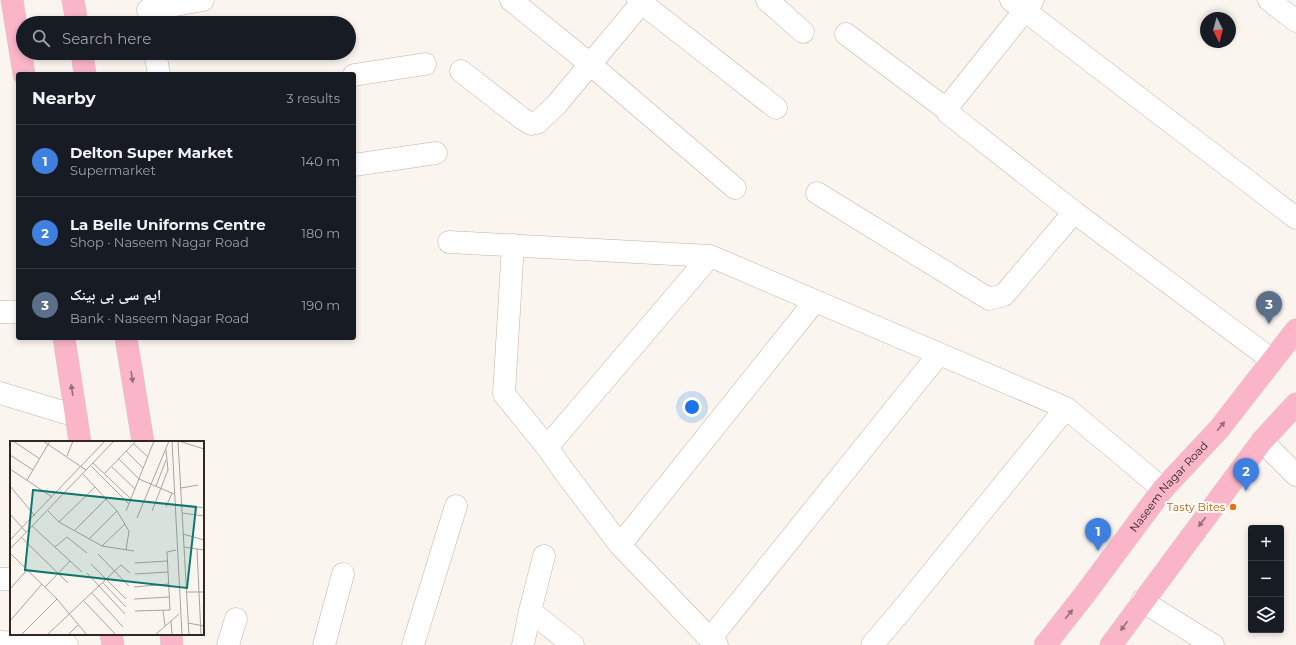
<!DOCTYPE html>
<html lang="en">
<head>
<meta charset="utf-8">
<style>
  :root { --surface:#171b24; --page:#242831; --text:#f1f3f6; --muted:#9ea1a6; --line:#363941; --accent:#8c9099 }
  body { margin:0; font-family:Montserrat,"Noto Naskh Arabic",sans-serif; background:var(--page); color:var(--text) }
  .controls { position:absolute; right:12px; bottom:12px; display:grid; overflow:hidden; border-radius:4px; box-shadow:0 2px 6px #0003 }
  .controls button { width:36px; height:36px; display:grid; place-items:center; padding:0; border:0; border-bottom:1px solid var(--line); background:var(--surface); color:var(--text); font:20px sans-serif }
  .compass { position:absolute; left:1200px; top:12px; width:36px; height:36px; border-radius:50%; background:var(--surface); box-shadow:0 2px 6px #0003; rotate:174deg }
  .you { position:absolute; left:692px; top:407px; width:14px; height:14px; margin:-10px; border:3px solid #fff; border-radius:50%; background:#1a73e8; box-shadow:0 0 0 6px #1a73e833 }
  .badge { display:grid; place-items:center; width:26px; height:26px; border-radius:50%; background:var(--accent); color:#fff; font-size:13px; font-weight:700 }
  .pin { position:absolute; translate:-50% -33px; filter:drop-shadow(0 1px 2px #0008) }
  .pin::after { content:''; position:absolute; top:21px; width:14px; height:12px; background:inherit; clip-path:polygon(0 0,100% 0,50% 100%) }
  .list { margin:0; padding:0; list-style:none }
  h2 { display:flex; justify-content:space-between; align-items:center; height:52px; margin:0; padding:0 16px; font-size:17px }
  h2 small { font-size:13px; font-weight:400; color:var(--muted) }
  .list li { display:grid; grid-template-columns:26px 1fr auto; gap:12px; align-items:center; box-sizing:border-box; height:72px; padding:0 16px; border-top:1px solid var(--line) }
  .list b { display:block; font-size:15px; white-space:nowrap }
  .list p { margin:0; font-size:13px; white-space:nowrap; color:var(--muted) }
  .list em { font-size:13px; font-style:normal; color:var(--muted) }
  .icon { flex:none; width:22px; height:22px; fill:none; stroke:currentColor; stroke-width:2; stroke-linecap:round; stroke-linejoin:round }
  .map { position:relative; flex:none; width:1296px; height:645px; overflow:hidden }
  .search { position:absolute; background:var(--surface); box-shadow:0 2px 6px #0003; left:16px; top:16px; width:340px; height:44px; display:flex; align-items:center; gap:10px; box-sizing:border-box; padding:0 14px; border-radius:22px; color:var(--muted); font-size:15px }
  .panel { position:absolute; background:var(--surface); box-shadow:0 2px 6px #0003; left:16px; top:72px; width:340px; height:268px; border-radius:4px }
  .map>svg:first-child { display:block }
</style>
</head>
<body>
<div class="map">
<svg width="1296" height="645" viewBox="0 0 1296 645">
  <rect width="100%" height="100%" fill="#fbf5f0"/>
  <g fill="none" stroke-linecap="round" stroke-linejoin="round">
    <g stroke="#cdae9b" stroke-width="23">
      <path id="minor" d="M511,0L590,64L735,188
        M638,0L776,108
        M767,0L803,32
        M1011,0L1296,218
        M1269,0L1296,21
        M148,10L203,0
        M846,34L946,109L948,113L1074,212L1272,360
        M155,53L159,74
        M461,71L520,117L531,124L537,123L556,105L644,0
        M354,75L425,64
        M946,109L1033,0
        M354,165L436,153
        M817,193L989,299L1004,295L1074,212
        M449,242L710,256L1066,408L1163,489
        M513,245L504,394L547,447L566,474L620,545L710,639L717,645
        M0,312H18
        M0,393L76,416
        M1262,441L1296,475
        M547,447L710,256
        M620,545L815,301
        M0,579H11
        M1142,601L1213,645
        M530,611L573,645
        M710,639L939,354
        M0,642L67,645
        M228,645L236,619
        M324,645L343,574
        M413,645L456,506
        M523,645L530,611L544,556
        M872,645L901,611L1066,408"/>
    </g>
    <g stroke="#d6d4d2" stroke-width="23">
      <g id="major">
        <path d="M12,0L24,74"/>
        <path d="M73,0L77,23"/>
        <path d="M82,53L85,74"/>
        <path d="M64,338L80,442"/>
        <path d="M126,338L143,442"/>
        <path d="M111,634L113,645"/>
        <path d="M171,634L172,645"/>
        <path id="s1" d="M1045,645L1085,594L1163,489L1219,429L1296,330"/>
        <path d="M1111,645L1262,441L1296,404"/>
      </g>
    </g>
    <use href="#minor" stroke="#fff" stroke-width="22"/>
    <use href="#major" stroke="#fab5c9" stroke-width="22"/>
  </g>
  <defs><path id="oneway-solid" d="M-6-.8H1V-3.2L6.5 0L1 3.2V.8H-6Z"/></defs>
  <g fill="#966e74">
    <use href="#oneway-solid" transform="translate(132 377) rotate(81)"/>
    <use href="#oneway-solid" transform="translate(72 390) rotate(-99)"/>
    <use href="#oneway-solid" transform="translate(1221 426) rotate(-51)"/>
    <use href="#oneway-solid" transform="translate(1202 522) rotate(127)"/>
    <use href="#oneway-solid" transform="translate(1069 614) rotate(-52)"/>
    <use href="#oneway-solid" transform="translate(1124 626) rotate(126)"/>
  </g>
  <circle fill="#e8710a" stroke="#fff" stroke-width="1.5" cx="1233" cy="507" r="4"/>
  <g text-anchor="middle" stroke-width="4" stroke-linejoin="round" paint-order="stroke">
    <g font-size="11" fill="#332720" stroke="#fff">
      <text dy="4" stroke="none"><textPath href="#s1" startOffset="201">Naseem Nagar Road</textPath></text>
    </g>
    <g font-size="11" fill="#c56008" stroke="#fff" text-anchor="end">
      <text x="1225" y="511">Tasty Bites</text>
    </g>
  </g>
  <g transform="translate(10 441)">
    <rect width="194" height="194" fill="#fbf5f0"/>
    <path fill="none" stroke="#aba39d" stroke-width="1" d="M3,0L30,18M33,0L76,29M162,0L172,194M168,0L179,194M169,0L194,8M124,3L138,16M116,10L133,27M0,14L23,29M57,15L63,0M109,18L129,38L164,53M83,22L121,58M81,25L119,63M102,26L125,48M0,28L42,56M73,33L85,46M94,33L126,0M17,39L40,0M0,45L25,75M146,45L156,19M171,47L188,44M172,64L194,67M156,66L162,52M38,70L49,81L92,105L124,110M116,70L144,0M142,70L158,29L156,9M172,72L194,75M0,73L16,91M127,77L159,0M49,81L85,46L107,70L119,90L116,109M22,85L72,131M64,90L97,57M173,93L194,99M11,96L58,142M79,98L107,70M0,99L95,0M92,105L115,83M45,106L57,96L77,112M174,106L194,109M0,108L104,0M187,108L191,194M0,112L47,158L77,194M88,113L119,145M125,122L157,120M81,123L116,158M77,132L115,173M125,133L158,131M93,142L116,166M35,146L60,120M124,146L159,143M0,148L17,129M176,151H194M82,152L113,186M124,158L160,156M74,160L106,194M153,169L155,185M125,170L160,169L157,111L166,109M0,180L32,143M161,180L162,194M178,182L194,185M11,194L47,158M37,194L111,124L120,132M58,194L68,184M145,194L169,173"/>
    <path fill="#0f766e" fill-opacity="0.15" stroke="#0f766e" stroke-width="2" d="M23,49L186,66L177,147L15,129Z"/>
    <rect width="194" height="194" fill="none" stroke="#332720" stroke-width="2"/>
  </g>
</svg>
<div class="controls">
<button>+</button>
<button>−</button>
<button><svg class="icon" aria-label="layers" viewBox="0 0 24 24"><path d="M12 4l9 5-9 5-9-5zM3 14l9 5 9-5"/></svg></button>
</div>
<svg class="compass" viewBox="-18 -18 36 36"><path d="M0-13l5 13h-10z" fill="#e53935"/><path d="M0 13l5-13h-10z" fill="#9ea1a6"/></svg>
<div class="you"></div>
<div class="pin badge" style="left:1098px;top:551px;background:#3f7fe0">1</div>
<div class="pin badge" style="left:1246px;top:491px;background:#3f7fe0">2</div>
<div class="pin badge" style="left:1269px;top:324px;background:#5c6f8a">3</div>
<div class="search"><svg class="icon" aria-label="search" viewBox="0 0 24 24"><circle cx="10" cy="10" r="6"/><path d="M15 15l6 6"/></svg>Search here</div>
<section class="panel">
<h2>Nearby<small>3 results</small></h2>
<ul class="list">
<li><span class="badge" style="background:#3f7fe0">1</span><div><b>Delton Super Market</b><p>Supermarket</p></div><em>140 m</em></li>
<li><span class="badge" style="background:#3f7fe0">2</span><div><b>La Belle Uniforms Centre</b><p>Shop · Naseem Nagar Road</p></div><em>180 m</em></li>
<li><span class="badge" style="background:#5c6f8a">3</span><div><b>ایم سی بی بینک</b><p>Bank · Naseem Nagar Road</p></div><em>190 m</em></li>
</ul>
</section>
</div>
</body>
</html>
